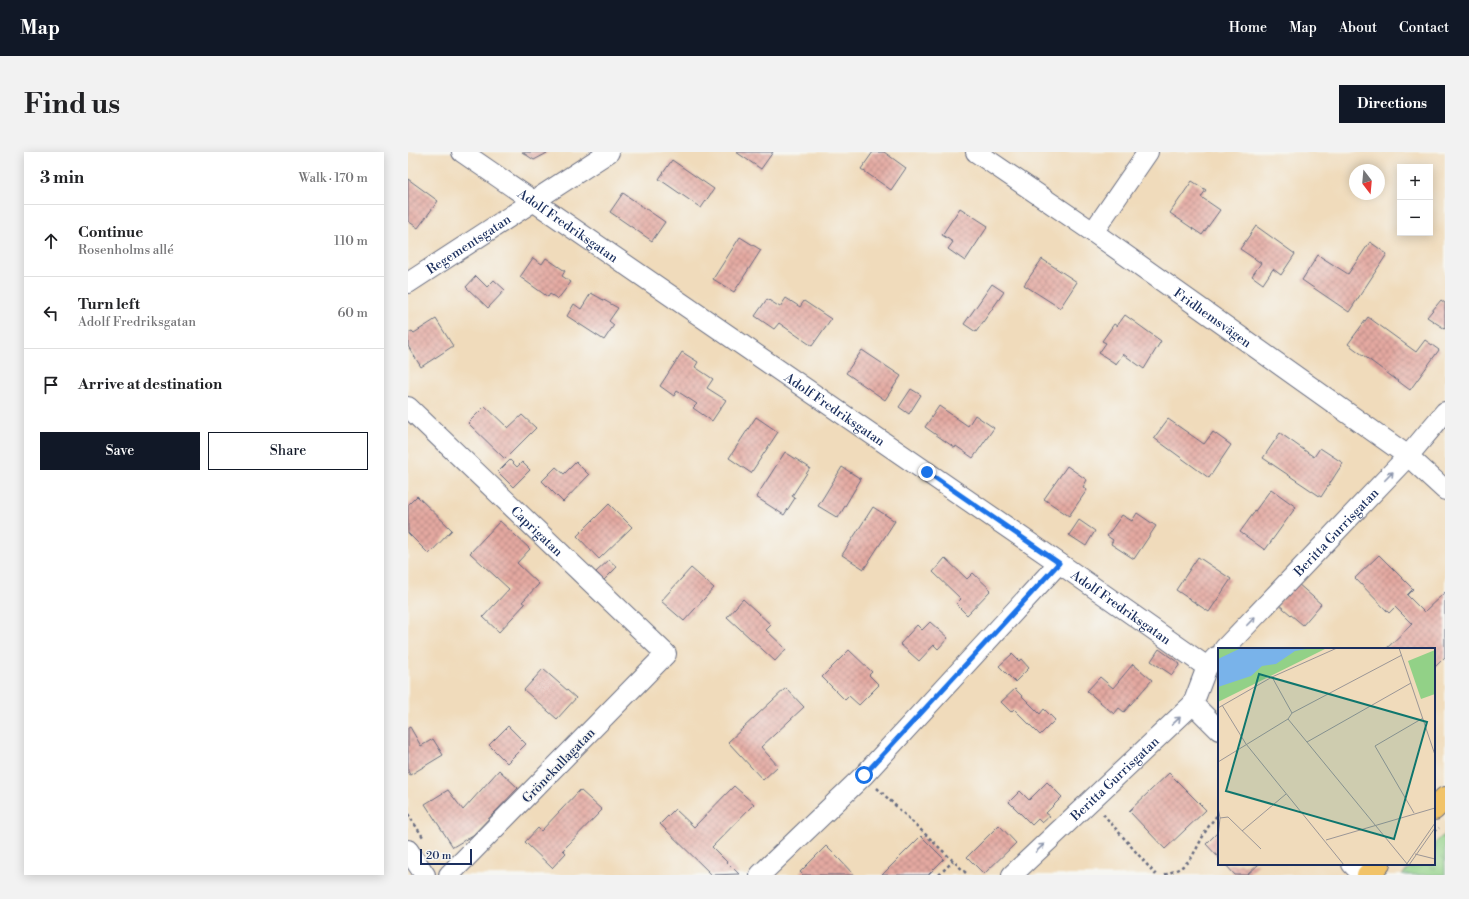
<!DOCTYPE html>
<html lang="en">
<head>
<meta charset="utf-8">
<style>
  :root { --surface:#fff; --page:#f2f2f2; --text:#202124; --muted:#757577; --line:#e0e0e0; --accent:#111827 }
  body { margin:0; font-family:"Libre Bodoni",serif; background:var(--page); color:var(--text) }
  .controls { position:absolute; right:12px; top:12px; display:grid; overflow:hidden; border-radius:0px; box-shadow:0 2px 10px #0003 }
  .controls button { width:36px; height:36px; display:grid; place-items:center; padding:0; border:0; border-bottom:1px solid var(--line); background:var(--surface); color:var(--text); font:20px sans-serif }
  .compass { position:absolute; left:941px; top:12px; width:36px; height:36px; border-radius:50%; background:var(--surface); box-shadow:0 2px 10px #0003; rotate:164deg }
  .scale { position:absolute; left:12px; bottom:10px; width:52px; box-sizing:border-box; padding-left:4px; border:2px solid #1b2f5e; border-top:0; font-size:11px; line-height:14px; white-space:nowrap; color:#1b2f5e; -webkit-text-stroke:3px #f6f6f2; paint-order:stroke }
  .stop { position:absolute; width:12px; height:12px; margin:-9px; border:3px solid #1a73e8; border-radius:50%; background:#fff }
  .stop.end { background:#1a73e8; border-color:#fff; box-shadow:0 1px 4px #0008 }
  .list { margin:0; padding:0; list-style:none }
  h2 { display:flex; justify-content:space-between; align-items:center; height:52px; margin:0; padding:0 16px; font-size:17px }
  h2 small { font-size:13px; font-weight:400; color:var(--muted) }
  .list li { display:grid; grid-template-columns:26px 1fr auto; gap:12px; align-items:center; box-sizing:border-box; height:72px; padding:0 16px; border-top:1px solid var(--line) }
  .list b { display:block; font-size:15px; white-space:nowrap }
  .list p { margin:0; font-size:13px; white-space:nowrap; color:var(--muted) }
  .list em { font-size:13px; font-style:normal; color:var(--muted) }
  .actions { display:flex; gap:8px; padding:12px 16px }
  .actions a { flex:1; padding:9px 0; border:1px solid var(--accent); border-radius:0px; text-align:center; font-size:14px; color:var(--accent) }
  .actions .main { background:var(--accent); color:#fff }
  .icon { flex:none; width:22px; height:22px; fill:none; stroke:currentColor; stroke-width:2; stroke-linecap:round; stroke-linejoin:round }
  .map { position:relative; flex:none; width:1037px; height:723px; overflow:hidden; border-radius:0px }
  header { display:flex; align-items:center; gap:24px; box-sizing:border-box; height:56px; padding:0 20px; background:var(--accent); color:#fff }
  header strong { font-size:19px }
  nav { display:flex; gap:22px; margin-inline-start:auto; font-size:14px }
  .intro { display:flex; align-items:center; justify-content:space-between; box-sizing:border-box; height:96px; padding:0 24px }
  h1 { margin:0; font-size:28px }
  .button { padding:10px 18px; border-radius:0px; background:var(--accent); color:#fff; font-size:14px; font-weight:700 }
  main { display:flex; gap:24px; padding:0 24px }
  aside { flex:1; background:var(--surface); border-radius:0px; box-shadow:0 2px 10px #0003 }
  .map>svg:first-child { display:block }
</style>
</head>
<body>
<header>
<strong>Map</strong>
<nav><a>Home</a><a>Map</a><a>About</a><a>Contact</a></nav>
</header>
<div class="intro"><h1>Find us</h1><a class="button">Directions</a></div>
<main>
<aside>
<h2>3 min<small>Walk · 170 m</small></h2>
<ul class="list">
<li><svg class="icon" aria-label="ahead" viewBox="0 0 24 24"><path d="M12 20V5M6 11l6-6 6 6"/></svg><div><b>Continue</b><p>Rosenholms allé</p></div><em>110 m</em></li>
<li><svg class="icon" aria-label="left" viewBox="0 0 24 24"><path d="M17 20v-9H6M10 6l-5 5 5 5"/></svg><div><b>Turn left</b><p>Adolf Fredriksgatan</p></div><em>60 m</em></li>
<li><svg class="icon" aria-label="arrive" viewBox="0 0 24 24"><path d="M6 21V4h12l-3 4 3 4H6"/></svg><div><b>Arrive at destination</b></div></li>
</ul>
<div class="actions"><a class="main">Save</a><a>Share</a></div>
</aside>
<div class="map">
<svg width="1037" height="723" viewBox="0 0 1037 723">
  <defs>
    <pattern id="park-tufts" width="24" height="20" patternUnits="userSpaceOnUse"><rect width="24" height="20" fill="#92d187"/><path d="M3 7l-1-3M5 7V3M7 7l1-3M15 17l-1-3M17 17v-4M19 17l1-3" fill="none" stroke="#76aa72"/></pattern>
    <pattern id="building-cross-hatch" width="8" height="8" patternUnits="userSpaceOnUse"><rect width="8" height="8" fill="#e4a9a0"/><path d="M0 0l8 8M0 8l8-8" fill="none" stroke="#b88a86"/></pattern>
  </defs>
  <rect width="100%" height="100%" fill="#f6f6f2"/>
  <filter id="ink" filterUnits="userSpaceOnUse"><feTurbulence type="fractalNoise" baseFrequency=".025" numOctaves="2"/><feDisplacementMap in="SourceGraphic" scale="8" xChannelSelector="R" yChannelSelector="G"/><feConvolveMatrix kernelMatrix="1 2 1 2 8 2 1 2 1" color-interpolation-filters="sRGB"/></filter>
  <filter id="wash" filterUnits="userSpaceOnUse"><feTurbulence type="fractalNoise" baseFrequency=".012" numOctaves="4" result="noise"/><feDisplacementMap in="SourceGraphic" scale="16" xChannelSelector="R" yChannelSelector="G"/><feGaussianBlur stdDeviation="0.9" result="paint"/><feColorMatrix in="noise" values="0 0 0 0 0 0 0 0 0 0 0 0 0 0 0 0 0 1.4 0 .05"/><feComposite in="paint" operator="in"/></filter>
  <g filter="url(#wash)">
    <rect width="100%" height="100%" fill="#f0dbbb"/>
    <path fill="url(#park-tufts)" stroke="#568072" d="M1037,681V723H994L1005,712H1026V692Z"/>
    <g id="blocks">
      <path fill="url(#building-cross-hatch)" d="M114,0H141L126,8Z
        M328,0H365L353,17Z
        M465,0H476L498,16L483,38L453,17Z
        M264,8L306,37L293,56L251,27Z
        M0,27L30,49L10,76L0,69Z
        M784,29L798,38L793,45L812,58L794,83L762,61Z
        M215,41L257,70L244,89L202,60Z
        M552,56L580,74L557,109L540,97L545,90L534,83Z
        M848,74L887,102L873,123L865,117L855,132L844,124L853,111L832,97Z
        M332,85L353,98L326,140L305,127Z
        M962,90L979,102L941,160L894,128L910,103L940,122Z
        M125,106L134,112L138,106L157,119L154,124L163,130L150,147L142,142L140,145L112,125Z
        M634,107L669,130L652,156L616,133Z
        M68,124L79,135L86,128L97,138L80,156L58,135Z
        M584,132L596,140L568,180L556,172Z
        M183,141L210,156L201,169L206,173L196,188L159,164L166,152L173,157Z
        M378,146L392,155L396,149L423,167L404,194L371,171L366,177L347,164L359,147L372,155Z
        M1033,148L1037,151V177L1019,165Z
        M717,163L753,189L736,217L715,202L708,212L691,201L698,191L694,189L706,172L709,174Z
        M960,165L1008,200L1017,188L1031,198L1002,238L940,192Z
        M28,167L45,194L13,215L0,194V181L4,179L6,181Z
        M454,198L493,224L477,248L438,221Z
        M274,200L290,210L287,215L305,227L299,236L318,248L304,269L285,256L289,252L269,239L266,244L252,234Z
        M503,237L513,243L501,262L491,255Z
        M77,254L100,276L114,263L128,276L97,307L60,271Z
        M531,254L560,274L567,263L586,276L565,306L548,294L547,296L517,275Z
        M348,265L370,280L343,321L321,306Z
        M760,267L796,292L805,280L823,293L801,326L746,286Z
        M872,281L906,305L912,296L935,311L913,345L855,306Z
        M377,300L402,316L384,344L387,346L376,363L348,345Z
        M102,308L109,315L114,310L122,318L105,335L90,320Z
        M168,310L181,323L155,350L134,329L148,315L156,322Z
        M659,314L679,328L675,335L679,338L661,364L636,347Z
        M434,315L453,327L430,366L410,354Z
        M863,337L888,355L857,398L832,380Z
        M9,344L44,378L21,402L0,381V353Z
        M201,352L224,375L191,407L169,384Z
        M465,355L487,369L456,417L434,403Z
        M729,361L748,374L726,407L703,392L705,388L699,384L714,363L724,369Z
        M671,368L687,379L678,394L661,383Z
        M92,369L122,397L109,411L131,432L114,450L117,452L91,480L75,465L101,437L62,401Z
        M971,403L1005,437L999,443L1016,460L1037,440V505L1026,516V497H978L1004,472L987,455L981,461L947,426Z
        M790,405L823,427L801,460L768,438Z
        M537,406L559,427L565,421L583,438L559,463L548,452L553,447L525,420Z
        M201,408L209,415L196,428L188,420Z
        M283,416L306,436L276,469L253,449Z
        M889,431L913,452L895,473L870,452Z
        M335,447L363,473L358,478L378,497L367,509L319,465Z
        M522,470L540,486L530,497L526,493L511,509L492,492L509,473L514,478Z
        M751,497L772,512L764,523L743,509Z
        M441,498L464,520L461,523L471,533L451,553L441,544L437,548L414,525Z
        M604,502L611,509L613,507L621,516L607,530L591,514Z
        M725,512L744,528L716,560L711,556L706,562L679,539L692,525L705,536Z
        M135,517L168,546L149,567L116,538Z
        M378,536L396,555L353,595L370,614L355,628L320,590Z
        M607,537L632,562L636,557L647,568L632,583L606,557L603,560L593,550Z
        M100,574L118,592L99,611L81,593Z
        M2,575L13,594L25,587L35,603L2,623L0,619V576Z
        M91,618L110,636L65,683L45,695L17,652L40,638L55,658Z
        M761,621L798,658L757,697L721,659Z
        M639,630L654,645L638,661L642,664L634,671L630,667L624,673L601,650L612,639L621,648Z
        M326,634L346,652L304,695L331,722L304,723L252,672L267,657L286,675Z
        M172,638L194,658L155,698L158,701L144,716L117,690L130,676L133,679Z
        M591,673L608,691L576,722L559,705Z
        M811,679V706L798,692Z
        M513,684L536,707L520,723H474Z
        M418,694L432,708L446,723H395L392,720Z
        M817,712H851L839,723H827Z"/>
    </g>
  </g>
  <g filter="url(#ink)">
    <use href="#blocks" fill-opacity="0" stroke="#666b7f" stroke-width="1"/>
    <g fill="none" stroke-linecap="round" stroke-linejoin="round">
      <g stroke="#666b7f" stroke-width="22">
        <g id="minor">
          <path id="s1" d="M54,0L651,411L799,515"/>
          <path id="s2" d="M568,0L685,80L1000,304L1037,338"/>
          <path d="M685,80L740,0"/>
          <path id="s3" d="M0,131L201,0"/>
          <path id="s4" d="M0,255L258,502L41,723"/>
          <path id="s5" d="M816,497L1000,304L1037,260"/>
          <path d="M785,552L811,578"/>
          <path d="M0,698L17,723"/>
          <path d="M944,712L955,723"/>
          <path d="M352,723L456,623L651,411"/>
          <path id="s6" d="M604,723L785,552L799,515L808,505"/>
        </g>
      </g>
      <g stroke="#666b7f" stroke-width="24">
        <path id="major" d="M1026,657L1037,646
          M960,723L971,712"/>
      </g>
      <path stroke="#666b7f" stroke-width="2.5" stroke-dasharray="3 3" stroke-linecap="butt" d="M469,636L560,723
        M0,662L15,685
        M695,662L748,723
        M1026,680L1031,676
        M531,723L545,709
        M757,723C763,720 770,718 775,714C790,703 794,677 811,662"/>
      <use href="#minor" stroke="#fff" stroke-width="20"/>
      <use href="#major" stroke="#f1c369" stroke-width="22"/>
    </g>
    <defs><path id="oneway-shaft" d="M-6 0H5M1.5-3L5.5 0L1.5 3" fill="none" stroke-width="1.6" stroke-linecap="round" stroke-linejoin="round"/></defs>
    <g stroke="#8d97ae">
      <use href="#oneway-shaft" transform="translate(981 324) rotate(-46)"/>
      <use href="#oneway-shaft" transform="translate(843 469) rotate(-46)"/>
      <use href="#oneway-shaft" transform="translate(768 569) rotate(-43)"/>
      <use href="#oneway-shaft" transform="translate(632 696) rotate(-43)"/>
    </g>
  </g>
  <g fill="none" stroke-linecap="round" stroke-linejoin="round" filter="url(#ink)">
    <path stroke="#1a73e8" stroke-width="5" d="M456,623L651,411L519,320"/>
  </g>
  <g text-anchor="middle" stroke-width="3" stroke-linejoin="round" paint-order="stroke">
    <g font-size="13" fill="#1b2f5e" stroke="#f6f6f2">
      <text dy="5" stroke="none"><textPath href="#s1" startOffset="129">Adolf Fredriksgatan</textPath></text>
      <text dy="5" stroke="none"><textPath href="#s3" startOffset="72">Regementsgatan</textPath></text>
      <text dy="5" stroke="none"><textPath href="#s2" startOffset="289">Fridhemsvägen</textPath></text>
      <text dy="5" stroke="none"><textPath href="#s1" startOffset="453">Adolf Fredriksgatan</textPath></text>
      <text dy="5" stroke="none"><textPath href="#s4" startOffset="179">Caprigatan</textPath></text>
      <text dy="5" stroke="none"><textPath href="#s5" startOffset="162">Beritta Gurrisgatan</textPath></text>
      <text dy="5" stroke="none"><textPath href="#s1" startOffset="801">Adolf Fredriksgatan</textPath></text>
      <text transform="translate(150 613) rotate(-46)" y="5">Grönekullagatan</text>
      <text dy="5" stroke="none"><textPath href="#s6" startOffset="141">Beritta Gurrisgatan</textPath></text>
    </g>
  </g>
  <g transform="translate(810 496)">
    <rect width="217" height="217" fill="#f0dbbb"/>
    <path d="M0,0H109L0,54ZM217,2V46L203,51L190,13Z" fill="#92d187"/>
    <path d="M23,0H94L77,3L58,16L44,18L33,28L0,39V11Z" fill="#79b3ea"/>
    <path fill="none" stroke="#9b9696" stroke-width="1" d="M181,0L217,107M54,29L74,65M4,57L28,96L126,217M0,60L54,29L119,0M70,71L190,217M89,94L193,35M0,114L70,71L74,65L184,7M0,159L2,170L0,190M196,165L157,98L205,70M2,170L10,169L43,201M24,183L68,146M108,192L217,160M197,206L217,211M188,217L217,175M191,217L217,180"/>
    <path fill="#0f766e" fill-opacity="0.15" stroke="#0f766e" stroke-width="2" d="M41,26L209,74L176,191L8,143Z"/>
    <rect width="217" height="217" fill="none" stroke="#1b2f5e" stroke-width="2"/>
  </g>
</svg>
<div class="controls">
<button>+</button>
<button>−</button>
</div>
<svg class="compass" viewBox="-18 -18 36 36"><path d="M0-13l5 13h-10z" fill="#e53935"/><path d="M0 13l5-13h-10z" fill="#757577"/></svg>
<div class="scale">20 m</div>
<div class="stop" style="left:456px;top:623px"></div>
<div class="stop end" style="left:519px;top:320px"></div>
</div>
</main>
</body>
</html>
